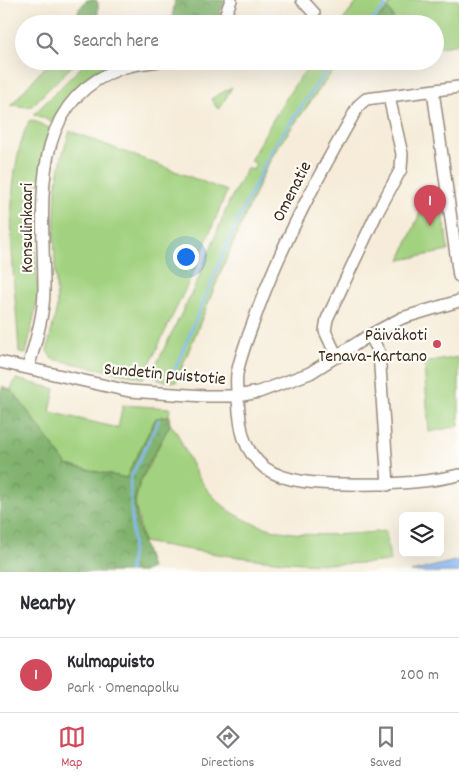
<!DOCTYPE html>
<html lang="en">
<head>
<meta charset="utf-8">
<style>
  :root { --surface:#fff; --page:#f7f7f7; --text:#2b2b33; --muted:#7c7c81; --line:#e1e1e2; --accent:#d1495b }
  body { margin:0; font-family:Dekko,sans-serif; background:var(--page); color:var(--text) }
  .controls { position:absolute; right:15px; bottom:15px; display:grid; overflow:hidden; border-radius:8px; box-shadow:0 5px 20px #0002 }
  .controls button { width:45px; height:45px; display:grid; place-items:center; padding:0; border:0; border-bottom:1px solid var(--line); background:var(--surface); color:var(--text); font:25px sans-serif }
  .you { position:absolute; left:185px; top:256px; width:18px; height:18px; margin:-12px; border:4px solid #fff; border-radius:50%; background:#1a73e8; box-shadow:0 0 0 8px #1a73e833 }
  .badge { display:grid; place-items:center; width:32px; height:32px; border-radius:50%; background:var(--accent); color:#fff; font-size:16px; font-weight:700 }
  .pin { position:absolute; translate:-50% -41px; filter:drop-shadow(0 1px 2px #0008) }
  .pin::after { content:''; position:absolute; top:26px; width:18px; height:15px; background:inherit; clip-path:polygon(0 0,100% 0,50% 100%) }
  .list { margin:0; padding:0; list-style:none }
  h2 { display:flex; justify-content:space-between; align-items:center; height:65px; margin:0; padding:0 20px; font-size:21px }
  h2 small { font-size:16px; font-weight:400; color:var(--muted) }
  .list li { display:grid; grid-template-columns:32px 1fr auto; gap:15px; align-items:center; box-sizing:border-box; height:75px; padding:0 20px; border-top:1px solid var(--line) }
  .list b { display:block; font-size:19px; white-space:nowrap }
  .list p { margin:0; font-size:16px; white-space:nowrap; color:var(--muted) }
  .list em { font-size:16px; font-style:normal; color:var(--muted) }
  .icon { flex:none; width:28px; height:28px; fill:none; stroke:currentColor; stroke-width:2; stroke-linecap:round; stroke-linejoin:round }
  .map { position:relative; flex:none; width:459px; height:572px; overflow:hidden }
  .search { position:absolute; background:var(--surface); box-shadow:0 5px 20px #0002; left:15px; right:15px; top:15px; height:55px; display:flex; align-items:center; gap:12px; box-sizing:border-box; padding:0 18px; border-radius:28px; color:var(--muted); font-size:19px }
  .sheet { height:140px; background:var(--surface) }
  nav { display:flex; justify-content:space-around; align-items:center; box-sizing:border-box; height:70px; border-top:1px solid var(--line); background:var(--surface); font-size:14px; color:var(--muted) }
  nav a { display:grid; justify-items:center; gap:2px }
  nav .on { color:var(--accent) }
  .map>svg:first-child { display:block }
</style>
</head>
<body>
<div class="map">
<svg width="459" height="572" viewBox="0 0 459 572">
  <defs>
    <pattern id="forest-crowns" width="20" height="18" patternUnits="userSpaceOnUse" patternTransform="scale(1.25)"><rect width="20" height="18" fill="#81b36e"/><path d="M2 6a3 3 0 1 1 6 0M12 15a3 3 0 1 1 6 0" fill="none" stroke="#6b925a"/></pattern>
  </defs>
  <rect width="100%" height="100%" fill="#fdfcf7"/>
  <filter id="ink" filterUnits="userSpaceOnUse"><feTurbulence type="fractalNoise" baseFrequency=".02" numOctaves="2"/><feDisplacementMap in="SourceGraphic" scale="10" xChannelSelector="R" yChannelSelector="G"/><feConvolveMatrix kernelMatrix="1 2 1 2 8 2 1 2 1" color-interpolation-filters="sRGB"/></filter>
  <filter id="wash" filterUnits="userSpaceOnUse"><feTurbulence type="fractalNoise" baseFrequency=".0096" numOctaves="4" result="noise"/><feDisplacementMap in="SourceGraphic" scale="20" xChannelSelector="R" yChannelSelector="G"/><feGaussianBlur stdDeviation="1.12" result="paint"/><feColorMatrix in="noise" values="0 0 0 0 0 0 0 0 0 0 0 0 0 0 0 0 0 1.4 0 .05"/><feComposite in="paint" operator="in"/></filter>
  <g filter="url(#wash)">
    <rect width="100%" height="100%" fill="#f6ecd9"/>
    <path fill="#a2d17f" stroke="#6e7e4e" d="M359,0H379L388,8L391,0H459V44L435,48V24H388L394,18L388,9L372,24H340Z
      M57,61H77L33,105L28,107L11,105L43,69Z
      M87,61H114L115,65C85,75 67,95 52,122L34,114Z
      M312,61H340L277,148L264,172L224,264L176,382L159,380L155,376V367L198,280L229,202L247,168L253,170L256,163L250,161C269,126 288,92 312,61Z
      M232,87L220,108H217L211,99Z
      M32,120L49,128L50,131L36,190L34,231L38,297L26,354L20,353L19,351C15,283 0,183 29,121Z
      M70,131L227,191L194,271L143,378L52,359L47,351L57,307L54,239L56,187L62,156Z
      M442,200L448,251L400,260L425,201Z
      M459,357V426L429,432L424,363Z
      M16,379L55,389L50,412L118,428L123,405L170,408L169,416L156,418L126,478L67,465L14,393L10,390Z
      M170,424L176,431C185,450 194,472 206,488C249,543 324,537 386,531L390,561C306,570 226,556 143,542L135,503L139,485Z"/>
    <path fill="url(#forest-crowns)" stroke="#5e6e46" d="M87,0H96L98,3V24H74L79,9Z
      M175,0H224L225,1L215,24H171Z
      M388,9L394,18L388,24H372Z
      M3,386L14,393L67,465L126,478L156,418L169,416L170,424C159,446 136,480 135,503C135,524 145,548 151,568L143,572H0V394Z"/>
    <path fill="#8abaf5" stroke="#62728a" d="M459,560V572H411Z"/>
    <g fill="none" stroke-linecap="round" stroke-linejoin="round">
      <path stroke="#8abaf5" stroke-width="2.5" d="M394,1V0
        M368,24L386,6
        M173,374L233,231L272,149L333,61
        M129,572L133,546L130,479L159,420"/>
    </g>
  </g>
  <g filter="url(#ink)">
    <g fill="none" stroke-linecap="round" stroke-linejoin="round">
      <g stroke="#988b7c" stroke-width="14">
        <path id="minor" d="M302,0L314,13
          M222,24L231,0
          M459,87L366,99L359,105C321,171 285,237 258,309C251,330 241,352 237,374C236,382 237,392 238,400C240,427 242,450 265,468C286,483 321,484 346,484C384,485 421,484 459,475
          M433,91L459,276
          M370,335L379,352L388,485
          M337,357L325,331L327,319L376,215L401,169L402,154L389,97
          M0,362L129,391L204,396H237L259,392L310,373L370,335L402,318L459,301
          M28,368C35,344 44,315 44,290C44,209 25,102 122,68C133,64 147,63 159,61"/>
      </g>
      <use href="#minor" stroke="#fff" stroke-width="11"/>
    </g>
  </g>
  <circle fill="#d1495b" stroke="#fdfcf7" stroke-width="2" cx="437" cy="344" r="5"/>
  <g text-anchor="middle" stroke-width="4.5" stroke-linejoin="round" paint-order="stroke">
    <g font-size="18" fill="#3b2a1e" stroke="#fdfcf7">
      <text transform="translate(291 191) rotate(-63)" y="6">Omenatie</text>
      <text transform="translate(26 228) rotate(-90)" y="6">Konsulinkaari</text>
      <text transform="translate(165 373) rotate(5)" y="6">Sundetin puistotie</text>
    </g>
    <g font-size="18" fill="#3b2a1e" stroke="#fdfcf7" text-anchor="end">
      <text x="427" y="340">Päiväkoti<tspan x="427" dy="21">Tenava-Kartano</tspan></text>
    </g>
  </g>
</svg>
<div class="controls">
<button><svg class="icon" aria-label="layers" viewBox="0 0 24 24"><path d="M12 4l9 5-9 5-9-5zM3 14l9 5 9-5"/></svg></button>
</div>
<div class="you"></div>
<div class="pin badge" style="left:430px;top:226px">1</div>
<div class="search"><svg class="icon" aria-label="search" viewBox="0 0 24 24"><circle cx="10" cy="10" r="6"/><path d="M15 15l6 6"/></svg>Search here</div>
</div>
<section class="sheet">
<h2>Nearby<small></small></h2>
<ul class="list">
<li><span class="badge">1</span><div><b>Kulmapuisto</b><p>Park · Omenapolku</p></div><em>200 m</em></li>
</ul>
</section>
<nav>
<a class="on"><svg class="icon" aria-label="map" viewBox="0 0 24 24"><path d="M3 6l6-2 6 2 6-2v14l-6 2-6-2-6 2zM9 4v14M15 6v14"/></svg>Map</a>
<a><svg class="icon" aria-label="directions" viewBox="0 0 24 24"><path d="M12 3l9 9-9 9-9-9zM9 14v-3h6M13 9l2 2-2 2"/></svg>Directions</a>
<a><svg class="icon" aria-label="saved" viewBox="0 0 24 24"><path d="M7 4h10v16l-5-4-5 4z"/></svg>Saved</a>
</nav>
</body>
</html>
